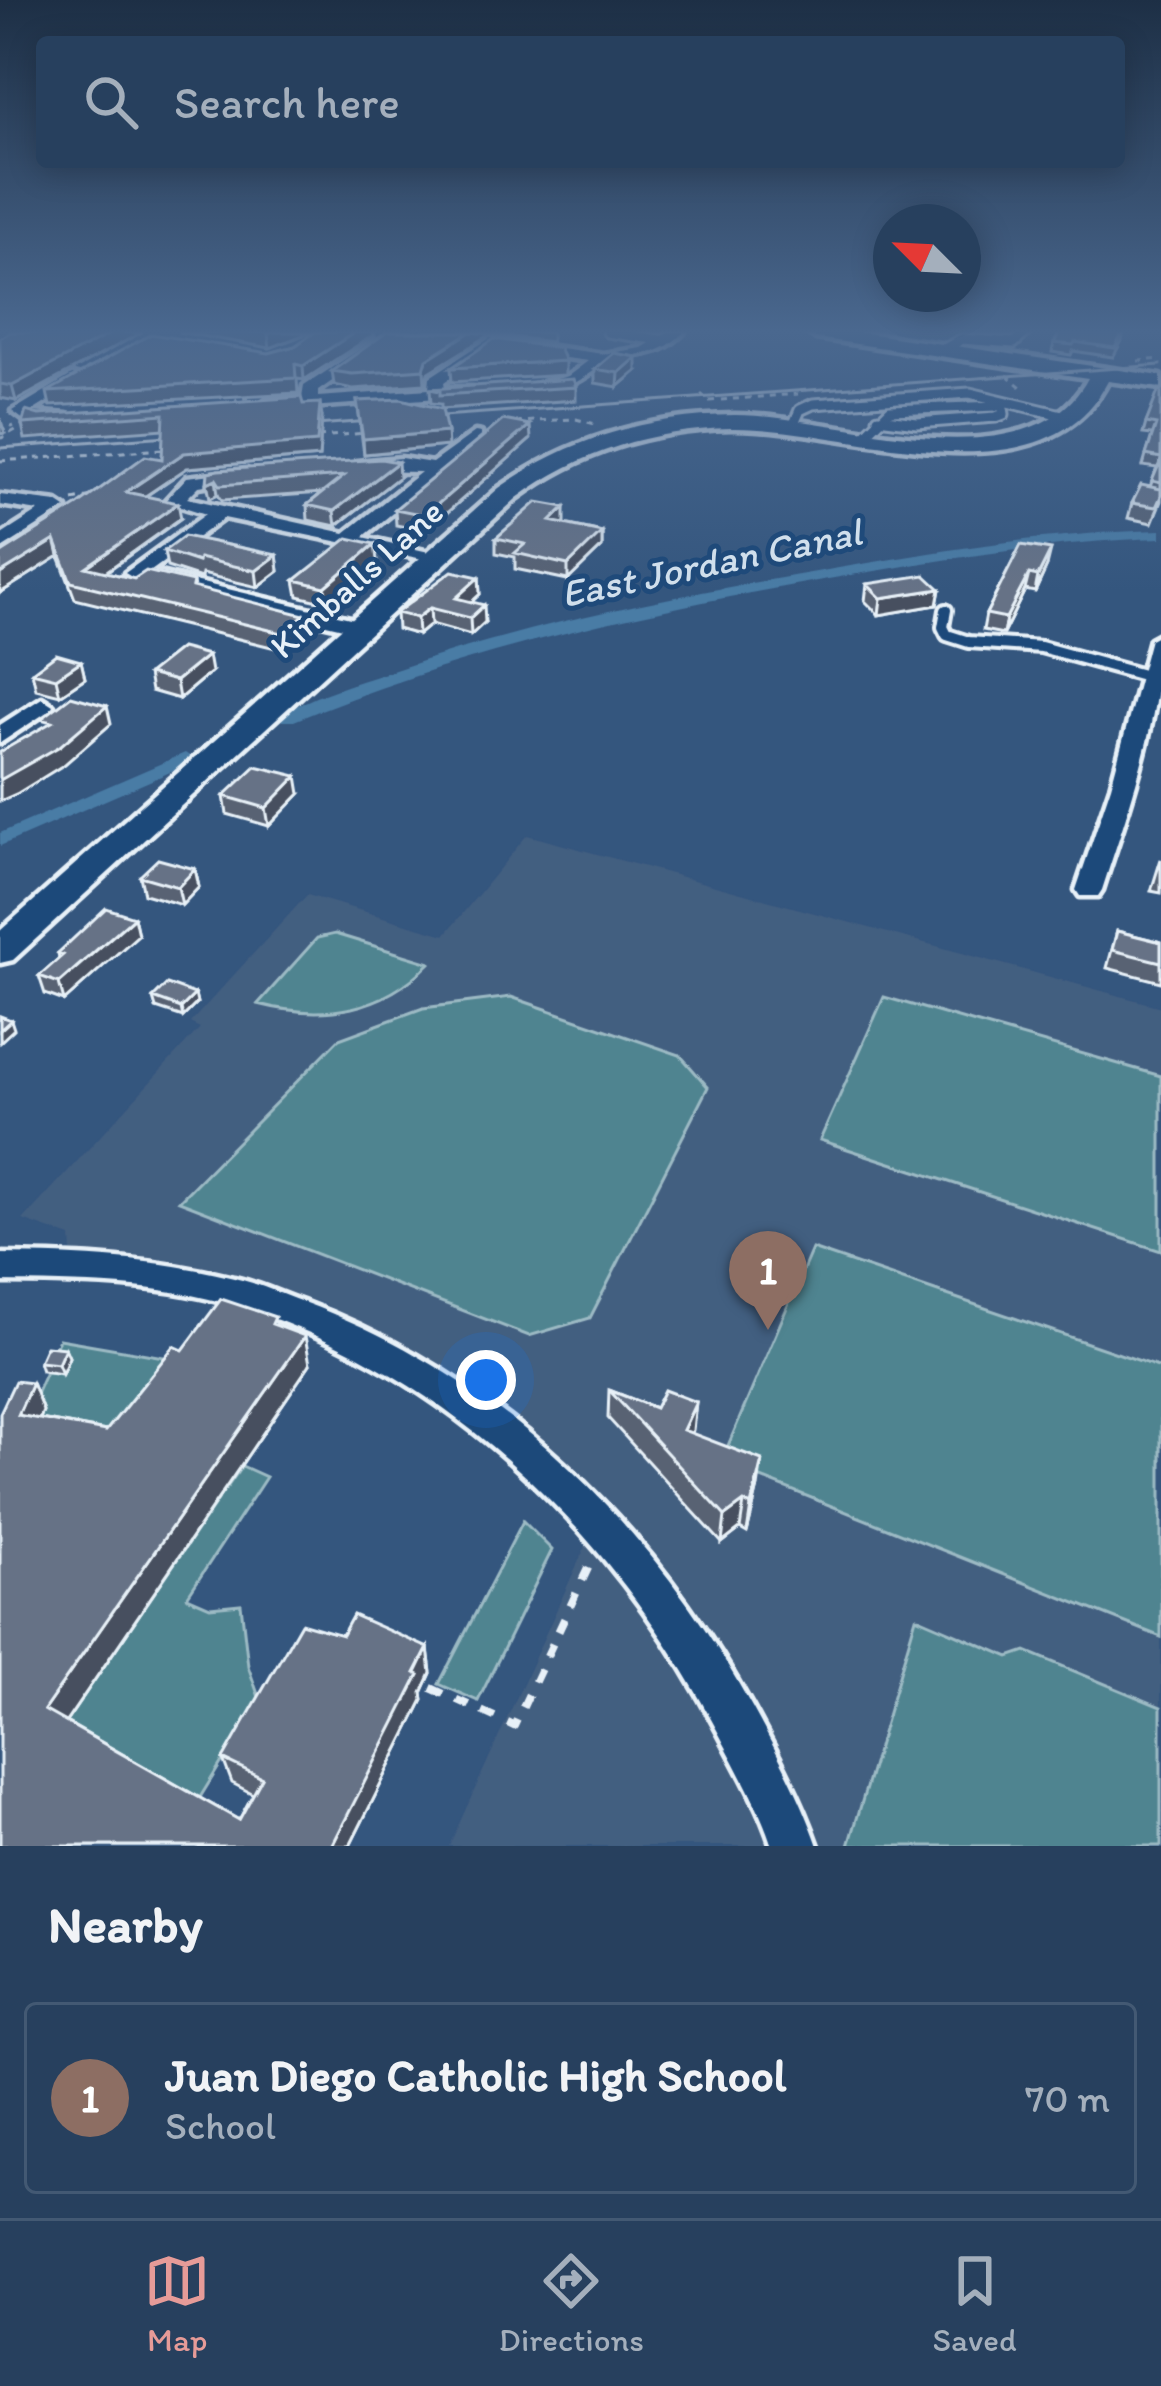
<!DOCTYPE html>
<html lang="en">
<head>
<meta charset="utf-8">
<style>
  :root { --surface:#27405e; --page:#2f4764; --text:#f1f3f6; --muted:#a4afbc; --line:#435973; --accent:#e69b98 }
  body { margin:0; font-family:Itim,sans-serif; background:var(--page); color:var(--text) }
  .compass { position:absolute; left:873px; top:204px; width:108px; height:108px; border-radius:50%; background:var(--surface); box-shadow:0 6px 30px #0003; rotate:294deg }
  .you { position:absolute; left:486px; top:1380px; width:42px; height:42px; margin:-30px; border:9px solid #fff; border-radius:50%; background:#1a73e8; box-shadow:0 0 0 18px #1a73e833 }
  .badge { display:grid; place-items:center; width:78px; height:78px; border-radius:50%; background:var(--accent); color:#fff; font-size:39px; font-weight:700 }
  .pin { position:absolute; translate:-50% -99px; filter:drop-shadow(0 3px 6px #0008) }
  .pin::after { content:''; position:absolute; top:63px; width:42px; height:36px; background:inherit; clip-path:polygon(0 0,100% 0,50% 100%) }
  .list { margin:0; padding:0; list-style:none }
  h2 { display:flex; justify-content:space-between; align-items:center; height:156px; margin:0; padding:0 48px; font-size:51px }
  h2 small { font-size:39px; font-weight:400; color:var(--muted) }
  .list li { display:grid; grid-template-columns:78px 1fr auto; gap:36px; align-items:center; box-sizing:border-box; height:192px; margin:0 24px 24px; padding:0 24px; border:3px solid var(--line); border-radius:12px }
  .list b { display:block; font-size:45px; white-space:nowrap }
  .list p { margin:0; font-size:39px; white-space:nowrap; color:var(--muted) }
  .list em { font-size:39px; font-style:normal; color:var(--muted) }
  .icon { flex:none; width:66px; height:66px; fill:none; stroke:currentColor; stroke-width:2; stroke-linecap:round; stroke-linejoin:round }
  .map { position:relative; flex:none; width:1161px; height:1846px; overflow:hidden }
  .search { position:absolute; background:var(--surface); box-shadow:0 6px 30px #0003; left:36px; right:36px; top:36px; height:132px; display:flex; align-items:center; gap:30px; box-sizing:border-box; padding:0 42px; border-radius:12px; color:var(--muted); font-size:45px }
  .sheet { height:372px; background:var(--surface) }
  nav { display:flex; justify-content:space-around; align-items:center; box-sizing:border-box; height:168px; border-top:3px solid var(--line); background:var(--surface); font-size:33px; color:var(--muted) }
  nav a { display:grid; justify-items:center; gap:6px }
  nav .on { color:var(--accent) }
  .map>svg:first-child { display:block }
</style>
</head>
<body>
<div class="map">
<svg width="1161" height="1846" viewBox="0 0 1161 1846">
  <rect width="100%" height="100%" fill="#34567e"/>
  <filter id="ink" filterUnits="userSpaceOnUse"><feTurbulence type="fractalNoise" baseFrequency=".00833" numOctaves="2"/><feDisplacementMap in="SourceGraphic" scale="24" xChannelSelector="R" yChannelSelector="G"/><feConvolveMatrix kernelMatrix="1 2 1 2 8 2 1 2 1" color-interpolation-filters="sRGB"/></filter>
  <g filter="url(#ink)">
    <path fill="#435e80" d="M527,835L1161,1007V1846H449L607,1499L497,1400L427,1356L322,1303L203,1269L72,1251L71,1237L23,1220L200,1028L190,1023L307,895L445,935Z"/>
    <path fill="#508490" stroke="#9cbac4" stroke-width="3" d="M335,934L430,963C382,1012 324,1021 258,1004L317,938Z
      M511,997L680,1055L708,1087L590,1318L529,1336L179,1201L339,1039L423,1008Z
      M884,997L1161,1076V1251L820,1140Z
      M812,1249L1161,1368V1637L721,1462Z
      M59,1339L193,1362L132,1441L29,1443V1410L46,1372L62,1373L68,1358L52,1356Z
      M242,1466L266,1477L187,1597L210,1607L241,1604L248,1666L260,1700L191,1812L57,1735L218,1500L221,1487L226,1489Z
      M523,1521L552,1550L478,1701L439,1684Z
      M916,1617L1009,1657L1026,1651L1161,1707V1846H849Z"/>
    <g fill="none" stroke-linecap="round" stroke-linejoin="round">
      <path fill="#487ba5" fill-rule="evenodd" d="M1161,530V538C1051,542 942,559 834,578C648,610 468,649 294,721H282L279,717C305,697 356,683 389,672C527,624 672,596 816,572C931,552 1045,533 1161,530Z
        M185,753L194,759L191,763L0,846V833Z"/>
      <g stroke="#e8f1f8" stroke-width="15">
        <path id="lane-far1" d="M608,332L666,341
          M941,351L962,339L1014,343L1026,332
          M878,418L917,423L996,417L1004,414L1003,408
          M794,424L800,410L813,404L970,393L1066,416
          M866,434L890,410L998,406"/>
      </g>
      <g stroke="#e8f1f8" stroke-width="18">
        <path id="lane" d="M946,610L943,627L947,635L969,642L1041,647L1150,677"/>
      </g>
      <g stroke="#e8f1f8" stroke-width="9">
        <path id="street" d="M376,332H390L392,339L318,391V397L429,389L430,377L490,338L603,354L642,348L668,332H684C657,359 644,350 613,361C588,370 563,402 534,385L568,376L588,361L493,348L444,382L445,388H474V394L468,396L266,410L258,405L266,400L302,398L304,386L377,338Z
          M72,375L86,378L31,412L67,415V423L29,424L12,411Z
          M475,432L481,433V441L363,537L442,555V563L224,518L151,571L367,622V630L360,632L135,579L125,573L206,514L165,501L187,477L247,470V478L199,486L187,498L345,533L421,472L363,471L357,470V462L401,458L432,463Z
          M0,495L57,502L66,508L0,550V536L39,511L0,505Z
          M1161,633C1161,721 1129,806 1102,890L1098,896H1080L1076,890L1111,786L1150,639Z
          M42,698L53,705L50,710L0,743V725Z
          M0,1254C83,1255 153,1258 234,1278C258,1283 280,1294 303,1302C501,1376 651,1523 752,1707C776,1751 801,1797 818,1846H772C759,1806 737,1768 717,1730C616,1537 449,1370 236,1306C159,1283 80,1283 0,1282Z"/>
      </g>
      <g stroke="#e8f1f8" stroke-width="9">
        <path id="secondary" d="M806,332H859L1161,376V388L1108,381C1043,508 843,426 731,428C651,430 581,451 517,498L13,960L0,963V931L499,488C569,438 648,416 734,415C834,414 1029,489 1088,378L816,338Z"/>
      </g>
      <path stroke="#e8f1f8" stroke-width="3" stroke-dasharray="6 6" stroke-linecap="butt" d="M1138,361L1161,359
        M86,370L134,344
        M1007,375L1021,387
        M701,394L710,402
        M709,401L798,394
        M234,404L237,399L253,397
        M516,422L576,419L599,425
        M0,432L14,426
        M318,437L367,433
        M0,439L21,427
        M0,461L163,449
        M73,500L97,495"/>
      <path stroke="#e8f1f8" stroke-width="8" stroke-dasharray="14 14" stroke-linecap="butt" d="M431,1688L514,1726L590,1564"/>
      <use href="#lane-far1" stroke="#1f4a7a" stroke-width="9"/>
      <use href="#lane" stroke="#1f4a7a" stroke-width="10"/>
      <use href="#street" fill="#1f4a7a" fill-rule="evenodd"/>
      <use href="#secondary" fill="#1f4a7a" fill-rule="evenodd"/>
      <path stroke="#e8f1f8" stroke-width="3" d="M287,427L1161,365
        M0,448L197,434"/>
    </g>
    <path fill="#586273" stroke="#e8f1f8" stroke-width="3" d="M10,332H142L16,401L0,398V338Z
      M178,332H311L270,348Z
      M315,332H374L372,336L304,380L297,379L298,393L50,406L47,392L269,353L295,346Z
      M387,332H551V342L491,334L428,373L425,384L353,389L334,385L332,371Z
      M1124,332L1122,341L1113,357L1073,351L1071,355L1052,352L1054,343Z
      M565,361V375L452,382L451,368Z
      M595,369L637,371L618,387L595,383Z
      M576,387V400L441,409L448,446L364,454L357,401L441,409V404L431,403L430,389Z
      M1161,389V501L1152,523L1128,518L1132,503L1150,487L1157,468L1143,466L1152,435L1143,434L1146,423Z
      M303,404L322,417L319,457L187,468L146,496L181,518L106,572L134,579L193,582L194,588L306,631L284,650L75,599L59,556L0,593V554L162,459L164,429L25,439L22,424L39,415Z
      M531,439L426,531L396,525L395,509Z
      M218,470L399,477L336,526L308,520L307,505L322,493L222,500L218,494L210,498Z
      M565,507L563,524L602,532V547L568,580L515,569V557L496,553V538Z
      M1021,545L1047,566L1035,592L1025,590L1003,634L983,630L986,614Z
      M164,551L277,555L279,571L258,587L202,574L201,578L167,567Z
      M377,560L327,603L298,596L295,580Z
      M479,577L480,594L471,602L485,622L471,635L431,624L418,635L397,629L396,613Z
      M867,584L940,589L937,605L879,615L865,601Z
      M81,661L85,678L60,695L36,689L32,672Z
      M211,672L179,699L151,691L148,674Z
      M300,794L269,826L227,814L224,796Z
      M1161,859V893L1151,891Z
      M195,869L199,887L182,905L144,894L140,876Z
      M134,917L138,935L64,1001L45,994L39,976L59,958L58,953Z
      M1117,931L1161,942V982L1107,968Z
      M195,994L197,1003L183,1017L156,1008L153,998Z
      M277,1326L310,1364L66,1722L239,1820L253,1794L232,1783L223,1759L342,1635L428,1648L431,1673L422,1693L423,1700L350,1846H0L32,1383L43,1411L40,1419L106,1431L183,1350Z
      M65,1348L69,1357L62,1374L42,1371L39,1362Z
      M609,1390L655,1408L696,1402L692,1433L758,1487L747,1533L740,1529L722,1543L608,1418Z"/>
    <path fill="#47505e" stroke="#e8f1f8" stroke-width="3" d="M113,332H142L16,401L12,386Z
      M273,332H311L270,348L268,334Z
      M355,332H374L372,336L304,380L303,366Z
      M470,332L491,334L428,373L425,384L424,369L427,359Z
      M637,357V371L618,387L619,373Z
      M320,403L322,417L319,457L187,468L129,507L126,492L184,453Z
      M0,418L5,433L0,434Z
      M530,425L531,439L426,531L425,515Z
      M447,432L448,446L364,454L363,439Z
      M398,462L399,477L336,526L334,511Z
      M216,479L218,494L210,498L207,483Z
      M178,503L181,518L90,583L86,567Z
      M565,507V522L551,536V521Z
      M602,532V547L568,580V565Z
      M55,540L59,556L0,593V574Z
      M375,544L377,560L327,603L325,587Z
      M1051,550L1047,566L1035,592L1038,576Z
      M277,555L279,571L258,587L256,571Z
      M1029,574L1025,590L1003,634L1006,618Z
      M479,577L480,594L457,615L456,598Z
      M940,589L937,605L879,615L881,598Z
      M484,605L485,622L471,635L470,618Z
      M430,608L431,624L418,635L417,618Z
      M304,615L306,631L284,650L282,633Z
      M208,655L211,672L179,699L176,681Z
      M81,661L85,678L60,695L56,678Z
      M107,706L111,724L65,764L18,793L0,801V780Z
      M297,776L300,794L269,826L266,808Z
      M195,869L199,887L182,905L178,887Z
      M134,917L138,935L64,1001L59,983Z
      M195,994L197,1003L183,1017L181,1008Z
      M11,1020L14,1029L0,1042V1030Z
      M305,1336L310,1364L57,1735L44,1710Z
      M65,1348L69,1357L62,1374L58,1364Z
      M32,1383L43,1411L30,1443L18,1415Z
      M696,1402L693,1430L681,1457L683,1430Z
      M762,1460L758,1487L747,1533L751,1506Z
      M744,1502L740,1529L722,1543L725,1516Z
      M428,1648L431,1673L422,1693L423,1700L350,1846H332Z"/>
    <path fill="#667286" stroke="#e8f1f8" stroke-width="3" d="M10,332H113L12,386L0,384V338Z
      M315,332H355L303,366L295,364L296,378L47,392L151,334L269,353L295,346Z
      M387,332H470L427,359L424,369L352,374L332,371Z
      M1060,332H1123L1115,348L1075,342L1073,345L1054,343Z
      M494,339L559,348L565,361L451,368Z
      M614,353L637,357L619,373L595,369Z
      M573,379L576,387L440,395V391L430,389Z
      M1159,389H1161V458L1146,455L1156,425L1146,423Z
      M301,397L303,404L320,403L317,442L184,453L126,492L178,503L86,567L134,579L146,571L193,582L192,587L304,615L282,633L71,582L55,540L0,574V554L78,505L145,456L162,459L164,414L22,424L26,411L39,415Z
      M401,399L442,409L447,432L363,439L357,401Z
      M503,420L530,425L425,515L395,509Z
      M381,459L398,462L334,511L307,505L344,476L220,485L216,479L207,483L208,472L218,470Z
      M1161,460V483L1152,481Z
      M1141,485L1161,489V496L1156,507L1132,503Z
      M537,502L565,507L551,521L602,532L568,565L515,553L525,544L496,538Z
      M184,536L277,555L256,571L199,558L198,562L164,551Z
      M348,538L375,544L325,587L295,580Z
      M1021,545L1051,550L1038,576L1029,574L1006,618L986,614Z
      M452,571L479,577L456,598L484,605L470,618L430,608L417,618L396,613Z
      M925,575L940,589L881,598L867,584Z
      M181,648L208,655L176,681L148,674Z
      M56,654L81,661L56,678L32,672Z
      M71,696L107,706L60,746L0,780V752L52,722L41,719Z
      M256,766L297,776L266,808L224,796Z
      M158,859L195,869L178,887L140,876Z
      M106,908L134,917L59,983L39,976L63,955L58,953Z
      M1117,931L1161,942V962L1112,950Z
      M167,984L195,994L181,1008L153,998Z
      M0,1016L11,1020L0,1030Z
      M221,1299L275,1317L272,1324L305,1336L44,1710L239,1820L262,1778L223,1759L301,1623L342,1635L353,1615L428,1648L415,1673L419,1675L332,1846H0V1413L15,1381L32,1383L18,1415L106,1431L174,1346L183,1350Z
      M46,1346L65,1348L58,1364L39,1362Z
      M609,1390L655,1408L664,1390L696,1402L683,1430L762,1460L751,1506L744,1502L725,1516Z"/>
  </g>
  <linearGradient id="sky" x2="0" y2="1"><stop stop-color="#1d2f45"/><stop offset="0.56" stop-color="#4a688f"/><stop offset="1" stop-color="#4a688f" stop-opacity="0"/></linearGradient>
  <rect width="1161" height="591" fill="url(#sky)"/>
  <g text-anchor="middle" stroke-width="10" stroke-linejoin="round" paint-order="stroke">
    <g font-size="36" fill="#e8f1f8" stroke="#1f4a7a">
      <text transform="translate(356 578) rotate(-42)" y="13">Kimballs Lane</text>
    </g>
    <g font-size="39" font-style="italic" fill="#d0dfec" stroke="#1f4a7a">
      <text transform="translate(711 562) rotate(-12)" y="14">East Jordan Canal</text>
    </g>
  </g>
</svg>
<svg class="compass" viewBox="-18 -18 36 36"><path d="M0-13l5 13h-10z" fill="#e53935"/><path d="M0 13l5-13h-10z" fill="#a4afbc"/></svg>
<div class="you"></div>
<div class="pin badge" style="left:768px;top:1330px;background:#8d6e63">1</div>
<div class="search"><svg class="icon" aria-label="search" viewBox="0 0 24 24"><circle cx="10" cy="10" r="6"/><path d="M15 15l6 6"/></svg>Search here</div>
</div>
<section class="sheet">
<h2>Nearby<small></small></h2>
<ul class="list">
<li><span class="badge" style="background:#8d6e63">1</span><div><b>Juan Diego Catholic High School</b><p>School</p></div><em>70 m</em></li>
</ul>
</section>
<nav>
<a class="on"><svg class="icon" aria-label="map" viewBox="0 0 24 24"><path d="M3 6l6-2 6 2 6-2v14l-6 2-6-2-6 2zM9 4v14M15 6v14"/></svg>Map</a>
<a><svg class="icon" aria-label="directions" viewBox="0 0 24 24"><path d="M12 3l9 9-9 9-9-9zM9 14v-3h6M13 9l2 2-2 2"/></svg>Directions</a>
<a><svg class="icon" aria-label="saved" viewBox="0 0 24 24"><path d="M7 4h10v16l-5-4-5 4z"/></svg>Saved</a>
</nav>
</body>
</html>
